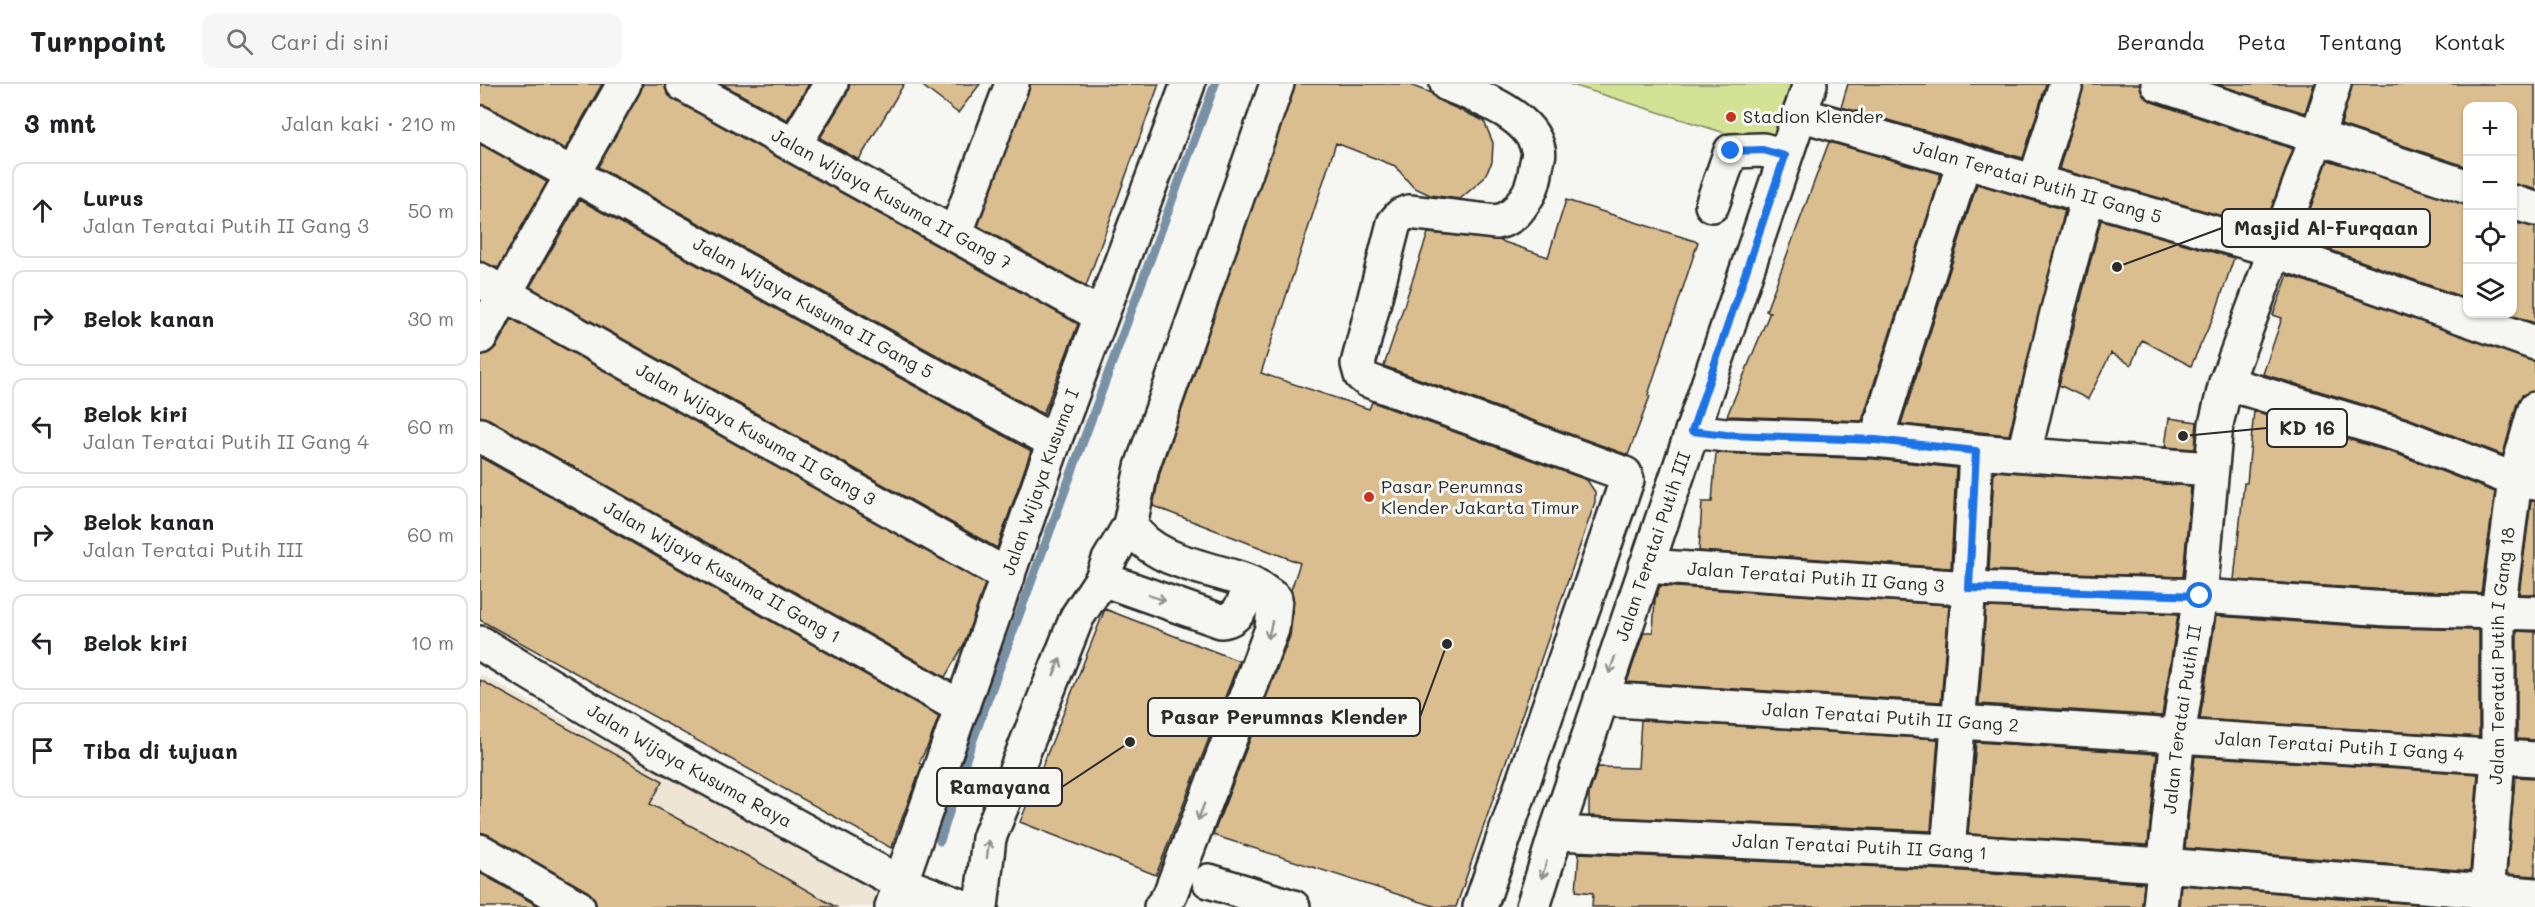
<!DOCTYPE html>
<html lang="id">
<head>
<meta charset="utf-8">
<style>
  :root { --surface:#fff; --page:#f6f6f6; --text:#202124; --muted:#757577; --line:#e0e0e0 }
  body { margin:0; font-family:Mali,sans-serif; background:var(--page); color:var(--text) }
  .controls { position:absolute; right:18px; top:18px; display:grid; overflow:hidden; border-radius:12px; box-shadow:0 2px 4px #0004 }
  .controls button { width:54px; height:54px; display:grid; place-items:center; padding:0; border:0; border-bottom:2px solid var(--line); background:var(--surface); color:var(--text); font:30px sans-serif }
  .stop { position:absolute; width:18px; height:18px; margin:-14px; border:4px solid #1a73e8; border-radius:50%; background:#fff }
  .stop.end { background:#1a73e8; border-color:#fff; box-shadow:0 2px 6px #0008 }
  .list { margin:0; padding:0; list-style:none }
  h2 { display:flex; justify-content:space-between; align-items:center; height:78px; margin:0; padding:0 24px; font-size:26px }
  h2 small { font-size:20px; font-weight:400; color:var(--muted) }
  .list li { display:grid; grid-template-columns:39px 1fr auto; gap:18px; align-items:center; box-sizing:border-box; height:96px; margin:0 12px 12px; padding:0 12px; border:2px solid var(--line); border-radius:12px }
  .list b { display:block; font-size:22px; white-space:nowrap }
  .list p { margin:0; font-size:20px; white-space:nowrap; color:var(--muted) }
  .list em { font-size:20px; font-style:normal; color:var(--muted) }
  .icon { flex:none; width:33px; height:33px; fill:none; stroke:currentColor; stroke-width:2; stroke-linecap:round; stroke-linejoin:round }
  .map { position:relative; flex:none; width:2055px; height:823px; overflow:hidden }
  header { display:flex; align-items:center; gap:36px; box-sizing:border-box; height:84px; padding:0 30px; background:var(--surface); border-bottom:2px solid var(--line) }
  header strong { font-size:28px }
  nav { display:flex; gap:33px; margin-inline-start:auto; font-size:21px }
  .search { width:420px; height:54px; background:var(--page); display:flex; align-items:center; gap:15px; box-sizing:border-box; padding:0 21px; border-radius:12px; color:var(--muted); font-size:22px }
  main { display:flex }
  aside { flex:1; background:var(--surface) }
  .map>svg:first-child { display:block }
</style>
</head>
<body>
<header>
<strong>Turnpoint</strong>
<div class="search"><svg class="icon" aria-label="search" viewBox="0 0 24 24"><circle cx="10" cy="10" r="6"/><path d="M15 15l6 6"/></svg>Cari di sini</div>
<nav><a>Beranda</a><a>Peta</a><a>Tentang</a><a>Kontak</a></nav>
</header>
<main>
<aside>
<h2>3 mnt<small>Jalan kaki · 210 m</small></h2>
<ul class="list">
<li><svg class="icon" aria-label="ahead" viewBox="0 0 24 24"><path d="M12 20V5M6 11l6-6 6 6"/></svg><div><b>Lurus</b><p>Jalan Teratai Putih II Gang 3</p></div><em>50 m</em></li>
<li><svg class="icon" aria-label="right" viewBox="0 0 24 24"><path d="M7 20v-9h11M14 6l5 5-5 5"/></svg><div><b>Belok kanan</b></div><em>30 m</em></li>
<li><svg class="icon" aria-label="left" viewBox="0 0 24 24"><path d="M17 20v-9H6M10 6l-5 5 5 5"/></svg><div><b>Belok kiri</b><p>Jalan Teratai Putih II Gang 4</p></div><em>60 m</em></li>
<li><svg class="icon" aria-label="right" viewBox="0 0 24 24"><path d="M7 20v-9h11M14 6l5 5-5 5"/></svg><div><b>Belok kanan</b><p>Jalan Teratai Putih III</p></div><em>60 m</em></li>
<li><svg class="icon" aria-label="left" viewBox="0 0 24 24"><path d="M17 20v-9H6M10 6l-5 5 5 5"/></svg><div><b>Belok kiri</b></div><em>10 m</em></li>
<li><svg class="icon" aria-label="arrive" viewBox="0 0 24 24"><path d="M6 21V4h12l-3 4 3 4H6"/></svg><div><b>Tiba di tujuan</b></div></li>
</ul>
</aside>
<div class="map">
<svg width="2055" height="823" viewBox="0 0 2055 823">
  <rect width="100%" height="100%" fill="#f6f6f2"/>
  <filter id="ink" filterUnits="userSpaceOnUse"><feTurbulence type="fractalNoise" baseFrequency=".0167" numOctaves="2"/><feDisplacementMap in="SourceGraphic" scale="12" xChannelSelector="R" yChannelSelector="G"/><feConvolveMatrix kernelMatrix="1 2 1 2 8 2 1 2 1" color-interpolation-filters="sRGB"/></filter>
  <g filter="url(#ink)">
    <path fill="#eee5d4" d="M0,590L405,812L401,823H243L0,689Z"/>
    <path fill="#d3e295" stroke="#7f8660" stroke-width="1.5" d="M1089,0H1319L1299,66Z"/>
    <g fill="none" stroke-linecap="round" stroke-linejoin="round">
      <path stroke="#7891a5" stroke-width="9" d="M460,757L487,672L735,0"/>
    </g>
    <path fill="#dbbe8f" stroke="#2b2b2b" stroke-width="1.5" d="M0,0H122L85,65L9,23L0,20Z
      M163,0H184L187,9L194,16L598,240L563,330L118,83L160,9Z
      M242,0H329L307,36Z
      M370,0H424L379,76L340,54L367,10Z
      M440,0H500L478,29Z
      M550,0H679L606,202L498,142Z
      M815,0H927L951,9L960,17L1004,37L1013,59L1012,78L1003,95L980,115L950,111L933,103L915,82L856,59L781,289L889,325L892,318L1107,396L1115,408V418L976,823H957L733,751L810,552L814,517L811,506L820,479L673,422L680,388Z
      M1368,0H1566L1543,74L1361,23Z
      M1604,0H1660L1664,12L1672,18L1813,65L1784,144L1579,85Z
      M1737,0H1834L1825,29Z
      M1872,0H2055V105L2032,100V22H1988V83L1861,41Z
      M1349,58L1461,90L1382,337L1247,332L1290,228L1286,227Z
      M0,60L67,98L18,184L0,177Z
      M1848,76L1988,121V215L1819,155Z
      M1497,100L1585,126L1529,351L1421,340Z
      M100,116L551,367L517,464L50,203Z
      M1086,116L1218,158L1168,311L1170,312L1148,371L904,282L948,149L1018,156L1068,173Z
      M1621,136L1754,174L1736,227L1711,282L1662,256L1651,281L1631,269L1608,315L1579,301Z
      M2032,138L2055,143V239L2028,230H2032Z
      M1808,191L2055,277V307L2042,311L2037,319L2023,371L1928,334L1783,290L1802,234L1793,231Z
      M32,235L505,500L484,560L465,593L9,335L0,332V272L9,269L16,263Z
      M1774,327L1917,370L2015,408L2001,509L1909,506L1754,496L1764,399H1767Z
      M1689,334L1717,338L1715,365L1685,363Z
      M1236,369L1395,375L1476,384L1471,484L1219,467L1222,418H1232Z
      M0,373L459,632L449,659L439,679L442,681L411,764L0,536Z
      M1514,387L1711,402L1703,493L1509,486Z
      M2051,417H2055V510H2039Z
      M1180,502L1469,521L1461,618L1147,598L1164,548H1173L1175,515Z
      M1506,523L1698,530L1682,632L1499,620Z
      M625,525L759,577L676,791L540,738Z
      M1736,532L1907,544L1999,546V653L1720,635Z
      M2037,547L2055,548V656L2037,655Z
      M0,596L183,697L170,720L262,769L356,823H117L114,814L107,807L9,751L0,748Z
      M1161,636L1458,655L1451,747L1109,732V710L1118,683L1158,684Z
      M1496,658L1677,670L1668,761L1488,750Z
      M1715,672L1998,690L1990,787L1705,764Z
      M2035,693L2055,694V792L2027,790Z
      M1099,769L1467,786L1664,799L1662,823H1112L1113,809L1096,807Z
      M0,789L60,823H0Z
      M1701,801L1971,823H1699Z"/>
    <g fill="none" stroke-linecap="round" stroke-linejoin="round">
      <g stroke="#2b2b2b" stroke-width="38">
        <g id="minor">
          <path id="s1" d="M203,0L620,231"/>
          <path d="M967,0C996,12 1050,30 1058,65C1060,70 1057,77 1056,83C1055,93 1053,101 1049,109C1040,124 1034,135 1016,138L929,128L921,131L914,139L878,280L881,291L887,296L1145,390L1147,396L1000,823"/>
          <path d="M1678,0L1988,103"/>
          <path id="s2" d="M1319,30L1794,166L2055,259"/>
          <path id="s3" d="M0,39L574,358"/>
          <path d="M314,61L351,0"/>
          <path d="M1555,97L1586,0"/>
          <path d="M2032,118L2055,125"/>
          <path d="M1232,121L1251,67L1283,66L1305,72"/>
          <path d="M475,151L532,0"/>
          <path id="s4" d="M0,196L528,492"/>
          <path d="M0,253L144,0"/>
          <path d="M1746,299L1923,352L2035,396L2055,399"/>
          <path d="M1212,347L1246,351L1396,356L1496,367L1730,385"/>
          <path id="s5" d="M0,351L482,624"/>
          <path d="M1396,356L1484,78"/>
          <path d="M1544,370L1576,233L1608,112"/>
          <path id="s6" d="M1166,482L1489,504L1720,512L1908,525L2055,529"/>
          <path d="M622,495L741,537C760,536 765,515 772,500"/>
          <path id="s7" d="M0,559L179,667L420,799L484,823"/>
          <path id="s8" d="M1121,615L2055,675"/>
          <path id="s9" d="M1076,749L1468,767L1683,781L2055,811"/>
          <path d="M0,767L98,823"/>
          <path d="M1468,767L1489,504L1496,367"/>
          <path d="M729,797L813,823"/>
          <path id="s10" d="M412,823L574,358L708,0"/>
          <path d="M501,823L509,754L597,533L622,495L629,476L650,441"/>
          <path d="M681,823L689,813L792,545L795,515C787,510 779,503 771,499C730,482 676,481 650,441L662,383L797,0"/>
          <path id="s11" d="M1053,823L1076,749L1330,0"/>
          <path id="s12" d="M1680,823L1698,652L1720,512L1736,340L1746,299L1837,53L1854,0"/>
          <path id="s13" d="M2006,823L2018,674V527L2035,396L2055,325"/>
        </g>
      </g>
      <use href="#minor" stroke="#f6f6f2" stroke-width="33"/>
    </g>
    <defs><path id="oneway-shaft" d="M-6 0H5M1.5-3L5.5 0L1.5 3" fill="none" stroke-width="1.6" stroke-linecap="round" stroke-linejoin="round" transform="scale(1.5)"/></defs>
    <g stroke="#90908e">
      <use href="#oneway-shaft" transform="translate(677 514) rotate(19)"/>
      <use href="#oneway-shaft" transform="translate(790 546) rotate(104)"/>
      <use href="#oneway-shaft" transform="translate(1132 581) rotate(109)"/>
      <use href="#oneway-shaft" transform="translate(577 583) rotate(-68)"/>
      <use href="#oneway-shaft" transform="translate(721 728) rotate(111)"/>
      <use href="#oneway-shaft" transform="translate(508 765) rotate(-83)"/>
      <use href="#oneway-shaft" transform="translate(1064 786) rotate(107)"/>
    </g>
  </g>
  <g fill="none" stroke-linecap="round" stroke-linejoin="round" filter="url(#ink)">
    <path stroke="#1a73e8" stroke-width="8" d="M1251,67L1283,66L1305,72L1212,347L1246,351L1396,356L1496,367L1489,504L1720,512"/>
  </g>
  <g fill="#c8321e" stroke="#f6f6f2" stroke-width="2">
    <circle cx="1251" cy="33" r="6"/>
    <circle cx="889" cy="413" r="6"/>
  </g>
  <g text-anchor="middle" stroke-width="6" stroke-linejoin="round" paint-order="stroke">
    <g font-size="18" fill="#2b2b2b" stroke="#f6f6f2" text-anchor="start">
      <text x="1263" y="39">Stadion Klender</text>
      <text x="901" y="409">Pasar Perumnas<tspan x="901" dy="21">Klender Jakarta Timur</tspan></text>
    </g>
    <g font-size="18" fill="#2b2b2b" stroke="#f6f6f2">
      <text dy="6" stroke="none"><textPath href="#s2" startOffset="248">Jalan Teratai Putih II Gang 5</textPath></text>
      <text dy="6" stroke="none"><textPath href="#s1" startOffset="238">Jalan Wijaya Kusuma II Gang 7</textPath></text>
      <text dy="6" stroke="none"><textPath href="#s3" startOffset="381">Jalan Wijaya Kusuma II Gang 5</textPath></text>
      <text dy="6" stroke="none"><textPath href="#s4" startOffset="316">Jalan Wijaya Kusuma II Gang 3</textPath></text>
      <text dy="6" stroke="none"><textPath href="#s10" startOffset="450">Jalan Wijaya Kusuma I</textPath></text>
      <text dy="6" stroke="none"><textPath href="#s11" startOffset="380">Jalan Teratai Putih III</textPath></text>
      <text dy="6" stroke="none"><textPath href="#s5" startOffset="278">Jalan Wijaya Kusuma II Gang 1</textPath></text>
      <text dy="6" stroke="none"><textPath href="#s6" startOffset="170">Jalan Teratai Putih II Gang 3</textPath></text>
      <text dy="6" stroke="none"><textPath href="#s13" startOffset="252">Jalan Teratai Putih I Gang 18</textPath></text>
      <text dy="6" stroke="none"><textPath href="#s8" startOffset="290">Jalan Teratai Putih II Gang 2</textPath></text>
      <text dy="6" stroke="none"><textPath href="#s12" startOffset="189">Jalan Teratai Putih II</textPath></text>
      <text dy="6" stroke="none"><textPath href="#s8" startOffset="740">Jalan Teratai Putih I Gang 4</textPath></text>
      <text dy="6" stroke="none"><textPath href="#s7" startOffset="243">Jalan Wijaya Kusuma Raya</textPath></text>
      <text dy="6" stroke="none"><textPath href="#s9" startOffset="304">Jalan Teratai Putih II Gang 1</textPath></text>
    </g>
  </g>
  <path fill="none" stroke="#2b2b2b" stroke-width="2" d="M1637 183L1742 144M1703 352L1787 344M967 560L940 633M650 658L582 703"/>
  <g fill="#2b2b2b" stroke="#f6f6f2" stroke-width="2">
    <circle cx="1637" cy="183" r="6"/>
    <circle cx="1703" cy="352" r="6"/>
    <circle cx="967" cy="560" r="6"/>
    <circle cx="650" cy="658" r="6"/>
  </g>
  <g fill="#f6f6f2" stroke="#2b2b2b" stroke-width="2">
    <rect x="1742" y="125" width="208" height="38" rx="6"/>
    <rect x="1787" y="325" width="80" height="38" rx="6"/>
    <rect x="668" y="614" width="272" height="38" rx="6"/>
    <rect x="457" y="684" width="125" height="38" rx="6"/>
  </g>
  <g font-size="20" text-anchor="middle" font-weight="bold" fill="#2b2b2b">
    <text x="1846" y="151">Masjid Al-Furqaan</text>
    <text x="1827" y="351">KD 16</text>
    <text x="804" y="640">Pasar Perumnas Klender</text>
    <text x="520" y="710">Ramayana</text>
  </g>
</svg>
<div class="controls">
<button>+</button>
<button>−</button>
<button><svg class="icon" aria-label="locate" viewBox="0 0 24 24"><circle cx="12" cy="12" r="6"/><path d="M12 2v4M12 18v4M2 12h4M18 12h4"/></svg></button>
<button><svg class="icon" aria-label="layers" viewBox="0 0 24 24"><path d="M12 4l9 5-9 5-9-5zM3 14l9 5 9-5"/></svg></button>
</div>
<div class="stop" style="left:1720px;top:512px"></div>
<div class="stop end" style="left:1251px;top:67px"></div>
</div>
</main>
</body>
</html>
